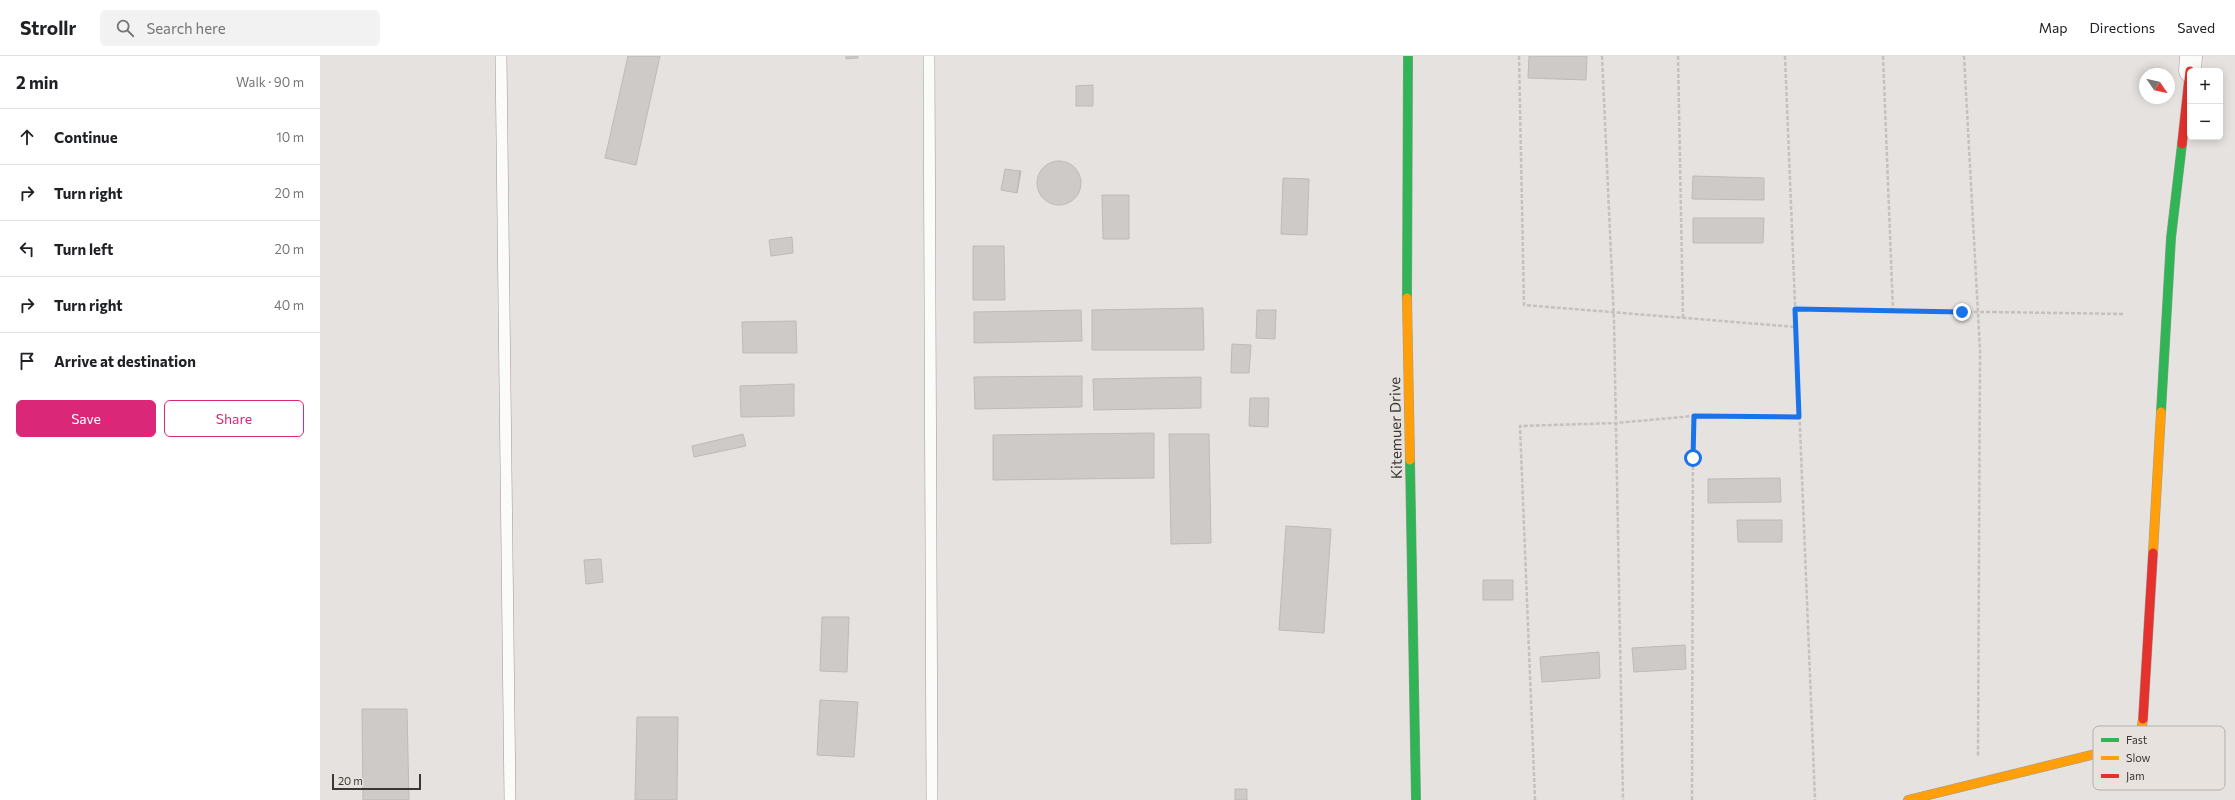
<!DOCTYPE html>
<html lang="en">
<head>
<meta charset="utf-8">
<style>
  :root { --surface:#fff; --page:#f2f2f2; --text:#202124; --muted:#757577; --line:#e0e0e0; --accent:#db2777 }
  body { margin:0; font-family:Commissioner,sans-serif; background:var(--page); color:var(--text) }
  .controls { position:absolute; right:12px; top:12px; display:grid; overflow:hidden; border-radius:6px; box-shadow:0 2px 10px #0003 }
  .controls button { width:36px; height:36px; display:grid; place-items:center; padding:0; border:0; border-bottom:1px solid var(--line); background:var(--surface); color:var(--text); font:20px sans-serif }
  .compass { position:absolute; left:1819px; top:12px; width:36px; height:36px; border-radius:50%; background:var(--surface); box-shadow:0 2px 10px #0003; rotate:124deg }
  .scale { position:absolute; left:12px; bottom:10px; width:89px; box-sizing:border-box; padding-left:4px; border:2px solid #3a3836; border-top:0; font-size:11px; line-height:14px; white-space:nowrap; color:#3a3836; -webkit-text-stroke:3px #e7e2dd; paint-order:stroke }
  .stop { position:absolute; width:12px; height:12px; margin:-9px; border:3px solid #1a73e8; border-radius:50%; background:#fff }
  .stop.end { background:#1a73e8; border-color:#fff; box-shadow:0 1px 4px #0008 }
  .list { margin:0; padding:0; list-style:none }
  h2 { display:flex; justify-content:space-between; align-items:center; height:52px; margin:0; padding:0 16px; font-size:17px }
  h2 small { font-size:13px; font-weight:400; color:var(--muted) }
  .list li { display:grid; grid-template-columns:26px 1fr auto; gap:12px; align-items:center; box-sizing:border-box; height:56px; padding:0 16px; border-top:1px solid var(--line) }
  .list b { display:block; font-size:15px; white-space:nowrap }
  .list em { font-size:13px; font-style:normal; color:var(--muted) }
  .actions { display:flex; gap:8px; padding:12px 16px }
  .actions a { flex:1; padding:9px 0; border:1px solid var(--accent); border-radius:6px; text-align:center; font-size:14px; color:var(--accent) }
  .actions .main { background:var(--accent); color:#fff }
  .icon { flex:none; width:22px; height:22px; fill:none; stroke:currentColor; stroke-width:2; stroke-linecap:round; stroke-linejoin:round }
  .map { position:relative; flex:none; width:1915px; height:744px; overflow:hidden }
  header { display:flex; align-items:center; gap:24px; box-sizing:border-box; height:56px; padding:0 20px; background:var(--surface); border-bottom:1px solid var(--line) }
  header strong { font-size:19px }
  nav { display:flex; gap:22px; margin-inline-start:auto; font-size:14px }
  .search { width:280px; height:36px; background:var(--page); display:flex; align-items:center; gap:10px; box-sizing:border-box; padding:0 14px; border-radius:6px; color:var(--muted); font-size:15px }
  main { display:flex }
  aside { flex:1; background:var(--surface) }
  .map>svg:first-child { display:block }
</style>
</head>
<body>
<header>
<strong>Strollr</strong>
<div class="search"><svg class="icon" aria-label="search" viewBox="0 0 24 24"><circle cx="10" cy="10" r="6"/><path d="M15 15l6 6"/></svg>Search here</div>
<nav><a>Map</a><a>Directions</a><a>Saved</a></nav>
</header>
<main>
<aside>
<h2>2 min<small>Walk · 90 m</small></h2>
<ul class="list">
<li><svg class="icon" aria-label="ahead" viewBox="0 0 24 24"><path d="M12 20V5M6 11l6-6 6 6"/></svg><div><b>Continue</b></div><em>10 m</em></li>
<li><svg class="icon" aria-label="right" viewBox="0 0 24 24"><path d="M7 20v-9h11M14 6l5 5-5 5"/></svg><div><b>Turn right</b></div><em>20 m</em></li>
<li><svg class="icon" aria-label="left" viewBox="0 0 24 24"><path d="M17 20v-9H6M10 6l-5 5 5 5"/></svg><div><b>Turn left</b></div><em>20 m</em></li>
<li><svg class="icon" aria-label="right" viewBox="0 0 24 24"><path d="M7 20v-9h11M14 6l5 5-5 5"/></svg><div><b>Turn right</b></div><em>40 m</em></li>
<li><svg class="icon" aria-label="arrive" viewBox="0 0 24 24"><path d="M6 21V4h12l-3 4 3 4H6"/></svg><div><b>Arrive at destination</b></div></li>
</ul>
<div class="actions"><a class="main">Save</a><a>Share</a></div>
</aside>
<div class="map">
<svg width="1915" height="744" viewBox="0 0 1915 744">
  <rect width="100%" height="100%" fill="#e5e2df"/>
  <path fill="#cdcac8" stroke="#bdbbb8" d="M308,0H340L316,109L285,102Z
    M526,0H538V2L526,3Z
    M1209,0H1267L1266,24L1208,22Z
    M773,29V50H756V30Z
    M717 127a22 22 0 1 1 44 0a22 22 0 1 1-44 0Z
    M685,113L700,115L697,137L681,134Z
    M700,115H701L697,137Z
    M1373,120L1444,122V144L1372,143Z
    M963,122L989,123L987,179L961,178Z
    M782,139H809V183H783Z
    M1373,162H1444L1443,187H1373Z
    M472,181L473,197L451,200L449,184Z
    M653,190H684L685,244H653Z
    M883,252L884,294H772V254Z
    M761,254L762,285L654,287V256Z
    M937,254H956L955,283L936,282Z
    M476,265L477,297H423L422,266Z
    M912,288L931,289L929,317H911Z
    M762,320V351L655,353L654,321Z
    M881,321V352L774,354L773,323Z
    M474,328V360L421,361L420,330Z
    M930,342H949L948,371L929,370Z
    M834,377V422L673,424V379Z
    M423,378L426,390L374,401L372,390Z
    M849,378H889L891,487L851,488Z
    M1460,422L1461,446L1388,447V423Z
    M1417,464H1462V486H1418Z
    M966,470L1011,473L1004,577L959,574Z
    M281,503L283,526L266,528L264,504Z
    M1163,524H1193V544H1163Z
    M502,561H529L527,616L500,615Z
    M1365,589L1366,613L1314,616L1312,592Z
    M1279,596L1280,622L1222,626L1220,601Z
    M500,644L538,646L534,701L497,699Z
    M42,653H87L89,744H43Z
    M317,661H358L357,744H315Z
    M915,733H927V744H915Z"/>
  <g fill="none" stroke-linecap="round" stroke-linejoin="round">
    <g stroke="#9c9a98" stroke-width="12">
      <path id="lane" d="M181,0L190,744
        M609,0L612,744"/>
    </g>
    <g stroke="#9c9a98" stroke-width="23">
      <path id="street" d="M1870,15L1871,0"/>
    </g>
    <g stroke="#9c9a98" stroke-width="10">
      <path id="fast" d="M1087,242L1088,0
        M1841,356L1851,182L1862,88
        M1090,404L1096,744"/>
    </g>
    <g stroke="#9c9a98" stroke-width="10">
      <path id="slow" d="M1087,242L1090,404
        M1833,497L1841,356
        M1588,744L1812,689L1820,682L1823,663"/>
    </g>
    <g stroke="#9c9a98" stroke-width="10">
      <path id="jam" d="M1862,88L1870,15
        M1823,663L1833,497"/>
    </g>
    <path stroke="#c4c2c1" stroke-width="2.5" stroke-dasharray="4 2" stroke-linecap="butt" d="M1199,0L1204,249L1476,271
      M1282,0L1294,265L1303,744
      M1358,0L1363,262
      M1465,0L1495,744
      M1563,0L1573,255
      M1644,0L1660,294L1658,700
      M1475,253L1642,256
      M1673,256L1805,258
      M1215,744L1200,370L1296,367L1373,360L1479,361
      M1372,744L1373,360"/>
    <use href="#lane" stroke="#fbfbfa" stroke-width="11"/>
    <use href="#street" stroke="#fbfbfa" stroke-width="22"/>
    <use href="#fast" stroke="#30b455" stroke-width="9"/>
    <use href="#slow" stroke="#ff9f0a" stroke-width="9"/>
    <use href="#jam" stroke="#e5322d" stroke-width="9"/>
    <path stroke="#c4c2c1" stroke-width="2.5" stroke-dasharray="4 2" stroke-linecap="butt" d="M1642,256H1673"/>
  </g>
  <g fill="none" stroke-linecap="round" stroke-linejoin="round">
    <path stroke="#1a73e8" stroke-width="5" d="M1373,402L1374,360L1479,361L1475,253L1642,256"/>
  </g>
  <g text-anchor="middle" stroke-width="4" stroke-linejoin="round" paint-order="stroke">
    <g font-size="15" fill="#3a3836" stroke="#e7e2dd">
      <text transform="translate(1076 372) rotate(-91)" y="5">Kitemuer Drive</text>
    </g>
  </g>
  <rect x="1773" y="670" width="132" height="64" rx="6" fill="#e7e2dd" stroke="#b3afab" stroke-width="1"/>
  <rect x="1781" y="682" width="18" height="4" fill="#30b455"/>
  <rect x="1781" y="700" width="18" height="4" fill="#ff9f0a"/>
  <rect x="1781" y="718" width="18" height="4" fill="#e5322d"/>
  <g font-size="11" fill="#3a3836">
    <text x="1806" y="688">Fast</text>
    <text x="1806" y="706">Slow</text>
    <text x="1806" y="724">Jam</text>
  </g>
</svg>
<div class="controls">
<button>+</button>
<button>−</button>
</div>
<svg class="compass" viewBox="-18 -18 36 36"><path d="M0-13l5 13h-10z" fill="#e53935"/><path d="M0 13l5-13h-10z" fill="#757577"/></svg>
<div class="scale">20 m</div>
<div class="stop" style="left:1373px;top:402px"></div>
<div class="stop end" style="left:1642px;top:256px"></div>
</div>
</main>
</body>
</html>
